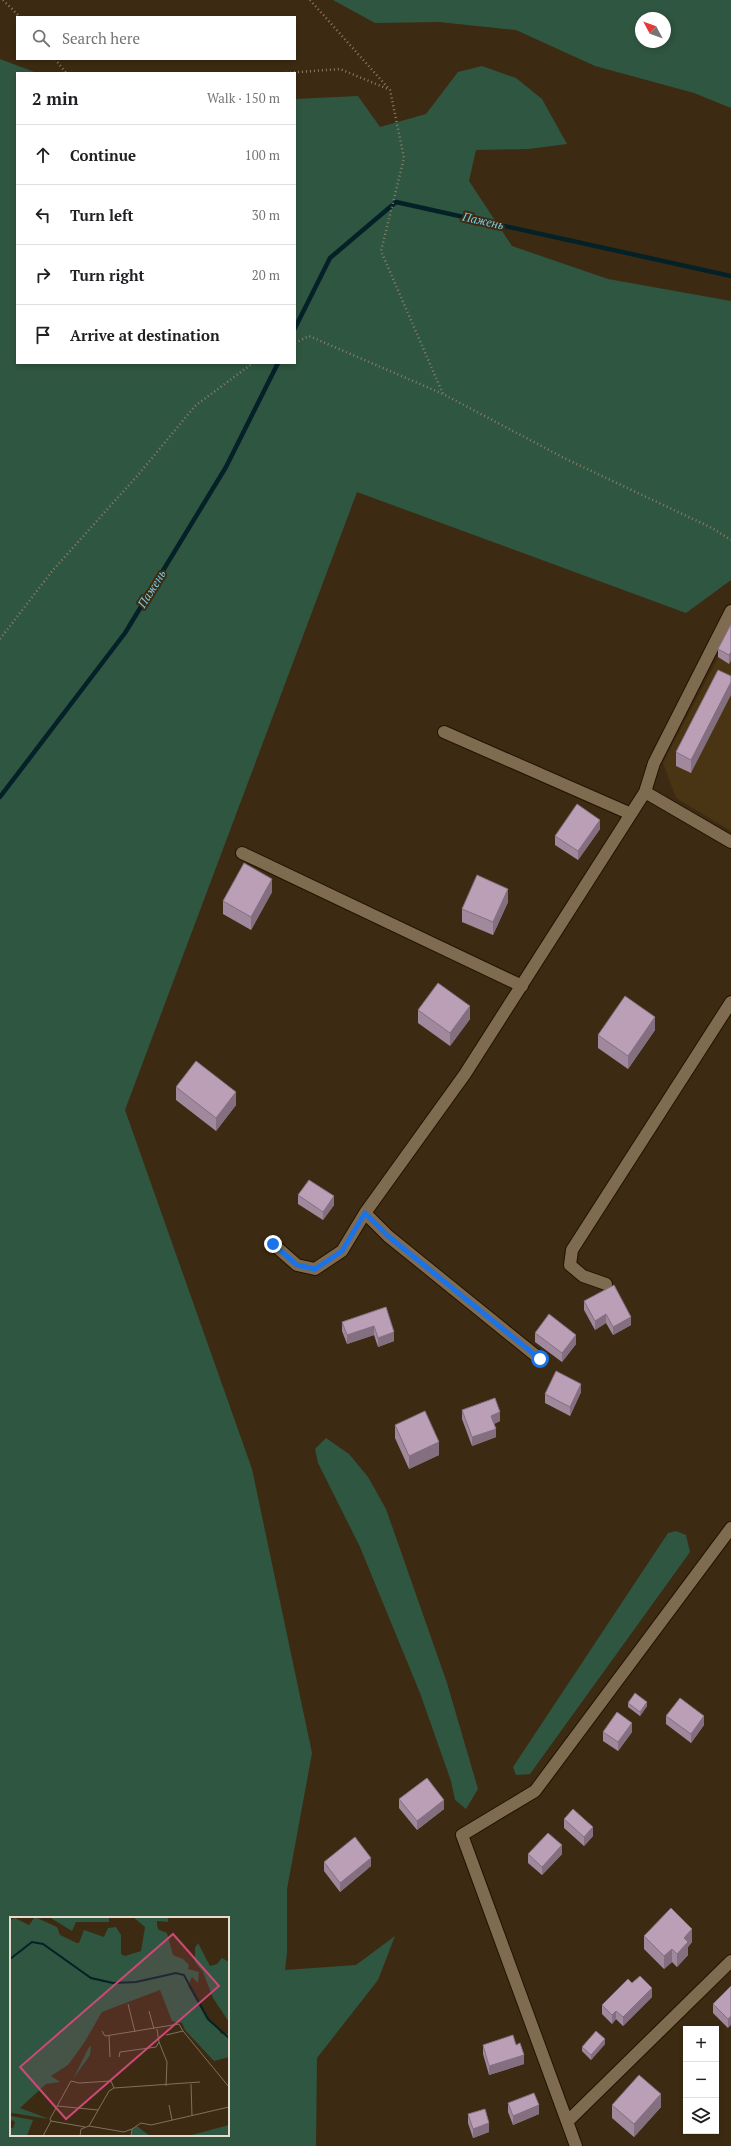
<!DOCTYPE html>
<html lang="en">
<head>
<meta charset="utf-8">
<style>
  :root { --surface:#fff; --page:#f6f6f6; --text:#202124; --muted:#757577; --line:#e0e0e0 }
  body { margin:0; font-family:"PT Serif",serif; background:var(--page); color:var(--text) }
  .controls { position:absolute; right:12px; bottom:12px; display:grid; overflow:hidden; border-radius:0px; box-shadow:0 2px 6px #0003 }
  .controls button { width:36px; height:36px; display:grid; place-items:center; padding:0; border:0; border-bottom:1px solid var(--line); background:var(--surface); color:var(--text); font:20px sans-serif }
  .compass { position:absolute; left:635px; top:12px; width:36px; height:36px; border-radius:50%; background:var(--surface); box-shadow:0 2px 6px #0003; rotate:311deg }
  .stop { position:absolute; width:12px; height:12px; margin:-9px; border:3px solid #1a73e8; border-radius:50%; background:#fff }
  .stop.end { background:#1a73e8; border-color:#fff; box-shadow:0 1px 4px #0008 }
  .list { margin:0; padding:0; list-style:none }
  h2 { display:flex; justify-content:space-between; align-items:center; height:52px; margin:0; padding:0 16px; font-size:17px }
  h2 small { font-size:13px; font-weight:400; color:var(--muted) }
  .list li { display:grid; grid-template-columns:26px 1fr auto; gap:12px; align-items:center; box-sizing:border-box; height:60px; padding:0 16px; border-top:1px solid var(--line) }
  .list b { display:block; font-size:15px; white-space:nowrap }
  .list em { font-size:13px; font-style:normal; color:var(--muted) }
  .icon { flex:none; width:22px; height:22px; fill:none; stroke:currentColor; stroke-width:2; stroke-linecap:round; stroke-linejoin:round }
  .map { position:relative; flex:none; width:731px; height:2146px; overflow:hidden }
  .search { position:absolute; background:var(--surface); box-shadow:0 2px 6px #0003; left:16px; top:16px; width:280px; height:44px; display:flex; align-items:center; gap:10px; box-sizing:border-box; padding:0 14px; border-radius:0px; color:var(--muted); font-size:15px }
  .panel { position:absolute; background:var(--surface); box-shadow:0 2px 6px #0003; left:16px; top:72px; width:280px; height:292px; border-radius:0px }
  .map>svg:first-child { display:block }
</style>
</head>
<body>
<div class="map">
<svg width="731" height="2146" viewBox="0 0 731 2146">
  <rect width="100%" height="100%" fill="#3c2b12"/>
  <path fill="#493413" d="M731,633V831L676,798L663,763Z"/>
  <path fill="#2f5640" fill-rule="evenodd" d="M333,0H731V108L694,93L595,66L516,30L439,22L375,23ZM641,18H665V42H641Z
    M0,59L37,73H17V363H295V99L358,96L380,127L426,114L458,72L482,66L516,78L542,99L567,144L529,149L476,150L469,181L512,246L608,279L731,301V580L686,613L357,492L125,1110L252,1469L312,1753L287,1889V1953L285,1970L356,1965L395,1936L378,1980L317,2058L316,2146H0ZM11,1918H228V2135H11Z
    M326,1438L349,1454L368,1477L386,1509L447,1683L478,1789L466,1809L455,1800L451,1781L420,1693L360,1547L318,1463L315,1449Z
    M676,1531L686,1535L690,1552L530,1774L516,1775L513,1767L668,1533Z"/>
  <g fill="none" stroke-linecap="round" stroke-linejoin="round">
    <path stroke="#042128" stroke-width="4.5" d="M295,328L330,258L396,202L731,276
      M0,797L125,633L226,467L278,363"/>
    <g stroke="#221300" stroke-width="14">
      <path id="street" d="M444,732L631,814
        M645,792L731,842
        M242,853L522,986
        M365,1213L388,1236L540,1359
        M273,1244L297,1265L315,1269L342,1251L365,1213L465,1074L645,792L654,763L731,611
        M606,1284L583,1276L570,1265L572,1250L731,1002
        M568,2121L731,1961
        M576,2146L462,1835L535,1791L731,1528"/>
    </g>
    <path stroke="#8b7d69" stroke-width="2.5" stroke-dasharray="1 3" stroke-linecap="butt" d="M3,0L20,17
      M310,0L390,90L404,158L381,251L443,394L566,459L712,528L731,540
      M55,59L66,73
      M286,73L340,69L388,89
      M295,343L309,336L443,394
      M0,639L53,570L138,475L195,406L253,363"/>
    <use href="#street" stroke="#7e6b50" stroke-width="12"/>
  </g>
  <path fill="#a1899d" d="M731,624L729,664L718,657V649Z
    M718,670L691,773L676,766V752Z
    M600,829L578,860L555,845V836Z
    M272,892L251,930L223,914V901Z
    M508,902L493,935L462,922V909Z
    M418,1010L470,1019L450,1046L418,1023Z
    M655,1030L628,1069L598,1048V1035Z
    M176,1087L236,1105L216,1131L176,1100Z
    M298,1195L334,1205L323,1220L298,1204Z
    M584,1301L631,1325L613,1335L606,1323L595,1330L584,1310Z
    M386,1307L394,1341L378,1347L374,1335L347,1344L342,1331V1322Z
    M535,1333L576,1344L562,1362L535,1342Z
    M581,1392L570,1416L545,1403V1394Z
    M462,1410L500,1421L494,1424L496,1437L472,1446L462,1419Z
    M395,1425L439,1455L409,1469L395,1438Z
    M628,1703L647,1706L640,1716L628,1707Z
    M666,1716L704,1725L691,1743L666,1724Z
    M603,1732H632L618,1751L603,1741Z
    M399,1799L444,1809L417,1830L399,1808Z
    M564,1819L593,1836L584,1846L564,1828Z
    M528,1854H562L542,1875L528,1863Z
    M324,1862L371,1866L340,1892L324,1871Z
    M644,1936L692,1942L688,1947V1955L677,1967L672,1962L664,1969L644,1949Z
    M632,1983L652,1997L623,2026L616,2019L612,2024L602,2014V2005Z
    M731,1986L728,2028L713,2013V2004Z
    M605,2044L591,2060L582,2051V2047Z
    M483,2045H516L524,2064L489,2075L483,2054Z
    M508,2103L539,2114L513,2125L508,2112Z
    M612,2105L661,2107L634,2137L612,2118Z
    M468,2114L489,2132L473,2138L468,2123Z"/>
  <path fill="#836f80" d="M731,652V661L729,664V655Z
    M731,682V695L691,773V760Z
    M600,820V829L578,860V851Z
    M272,879V892L251,930V917Z
    M508,889V902L493,935V922Z
    M470,1006V1019L450,1046V1033Z
    M655,1017V1030L628,1069V1056Z
    M236,1092V1105L216,1131V1118Z
    M334,1196V1205L323,1220V1212Z
    M606,1314V1323L595,1330V1321Z
    M631,1317V1325L613,1335V1327Z
    M374,1326V1335L347,1344V1335Z
    M394,1332V1341L378,1347V1338Z
    M576,1335V1344L562,1362V1353Z
    M581,1384V1392L570,1416V1407Z
    M500,1412V1421L491,1425V1416Z
    M496,1429V1437L472,1446V1437Z
    M439,1442V1455L409,1469V1456Z
    M647,1702V1706L640,1716V1712Z
    M704,1716V1725L691,1743V1734Z
    M632,1723V1732L618,1751V1742Z
    M444,1800V1809L417,1830V1821Z
    M593,1827V1836L584,1846V1837Z
    M562,1845V1854L542,1875V1867Z
    M371,1858V1866L340,1892V1883Z
    M692,1929V1942L688,1947V1955L677,1967V1954L684,1938Z
    M672,1949V1962L664,1969V1956Z
    M652,1988V1997L623,2026V2017Z
    M616,2011V2019L612,2024V2015Z
    M731,2016V2025L728,2028V2019Z
    M605,2039V2044L591,2060V2055Z
    M524,2055V2064L489,2075V2066Z
    M661,2094V2107L634,2137V2124Z
    M539,2105V2114L513,2125V2116Z
    M489,2123V2132L473,2138V2129Z"/>
  <path fill="#bb9fb7" stroke="#836f80" d="M731,624V652L729,655L718,649Z
    M718,670L731,676V682L691,760L676,752Z
    M577,804L600,820L578,851L555,836Z
    M244,863L272,879L251,917L223,901Z
    M477,875L508,889L493,922L462,909Z
    M438,983L470,1006L450,1033L418,1010Z
    M625,996L655,1017L628,1056L598,1035Z
    M196,1061L236,1092L216,1118L176,1087Z
    M309,1180L334,1196L323,1212L298,1195Z
    M614,1285L631,1317L613,1327L606,1314L595,1321L584,1301Z
    M386,1307L394,1332L378,1338L374,1326L347,1335L342,1322Z
    M549,1314L576,1335L562,1353L535,1333Z
    M556,1371L581,1384L570,1407L545,1394Z
    M495,1398L500,1412L491,1416L496,1429L472,1437L462,1410Z
    M425,1411L439,1442L409,1456L395,1425Z
    M635,1693L647,1702L640,1712L628,1703Z
    M680,1698L704,1716L691,1734L666,1716Z
    M617,1712L632,1723L618,1742L603,1732Z
    M427,1778L444,1800L417,1821L399,1799Z
    M573,1809L593,1827L584,1837L564,1819Z
    M548,1833L562,1845L542,1867L528,1854Z
    M355,1837L371,1858L340,1883L324,1862Z
    M671,1908L692,1929L684,1938L688,1942L677,1954L672,1949L664,1956L644,1936Z
    M640,1976L652,1988L623,2017L616,2011L612,2015L602,2005L628,1979L632,1983Z
    M731,1986V2016L728,2019L713,2004Z
    M596,2031L605,2039L591,2055L582,2047Z
    M513,2035L516,2045L520,2043L524,2055L489,2066L483,2045Z
    M639,2075L661,2094L634,2124L612,2105Z
    M534,2093L539,2105L513,2116L508,2103Z
    M485,2109L489,2123L473,2129L468,2114Z"/>
  <g fill="none" stroke-linecap="round" stroke-linejoin="round">
    <path stroke="#1a73e8" stroke-width="5" d="M273,1244L297,1265L315,1269L342,1251L365,1213L388,1236L540,1359"/>
  </g>
  <g text-anchor="middle" stroke-width="4" stroke-linejoin="round" paint-order="stroke">
    <g font-size="12" font-style="italic" fill="#75cce5" stroke="#3c2b12">
      <text transform="translate(483 221) rotate(13)" y="4">Пажень</text>
      <text transform="translate(152 589) rotate(-58)" y="4">Пажень</text>
    </g>
  </g>
  <g transform="translate(10 1917)">
    <rect width="219" height="219" fill="#3c2b12"/>
    <path d="M25,0L47,10L50,18L67,26H69L74,13L94,20L98,11L106,10L111,18V37L115,39L131,34L135,10L123,0H158V5L147,4V9L149,13L157,16L163,38L173,42L179,48L178,52L189,55L188,66L182,60L178,69L197,102L207,109L211,117H219V140L204,144L175,113L172,106L162,104L150,73L92,95L74,126L58,148L41,159L50,165L36,167L10,191L39,202L2,196L0,198V3L5,1L19,8ZM39,0H99V5H66L62,14ZM188,26L200,49L207,47L212,41L219,45V105L203,81L193,55L185,45V31ZM81,129L80,138L63,162L79,130ZM1,199L23,203L17,219H0V211H3L5,205L2,203L0,206ZM219,208V219H178ZM127,209L140,219H121L122,212Z" fill="#2f5640"/>
    <path fill="none" stroke="#042128" stroke-width="2" d="M0,42L22,25L33,27L81,61L103,66L126,65L166,56L174,58L198,102L219,121"/>
    <path fill="none" stroke="#80715c" stroke-width="1" d="M118,87L125,115M139,94L144,112M92,114L95,119L169,107L173,114M99,118L100,140M156,118L173,114L219,170M149,125L157,145L156,169M109,140L110,135L146,130L149,125L147,112M181,167L182,199M159,188L162,203M47,189L88,193M75,210L41,204L40,202L61,164L69,166L101,164L104,171M122,212L114,215L79,209L99,174L104,171L190,165M33,219L41,204M70,219L71,212L79,209M121,219L122,212L131,206L141,208L219,190"/>
    <path fill="#cb4977" fill-opacity="0.15" stroke="#cb4977" stroke-width="2" d="M163,17L209,69L56,202L10,150Z"/>
    <rect width="219" height="219" fill="none" stroke="#e6dbcc" stroke-width="2"/>
  </g>
</svg>
<div class="controls">
<button>+</button>
<button>−</button>
<button><svg class="icon" aria-label="layers" viewBox="0 0 24 24"><path d="M12 4l9 5-9 5-9-5zM3 14l9 5 9-5"/></svg></button>
</div>
<svg class="compass" viewBox="-18 -18 36 36"><path d="M0-13l5 13h-10z" fill="#e53935"/><path d="M0 13l5-13h-10z" fill="#757577"/></svg>
<div class="stop" style="left:540px;top:1359px"></div>
<div class="stop end" style="left:273px;top:1244px"></div>
<div class="search"><svg class="icon" aria-label="search" viewBox="0 0 24 24"><circle cx="10" cy="10" r="6"/><path d="M15 15l6 6"/></svg>Search here</div>
<section class="panel">
<h2>2 min<small>Walk · 150 m</small></h2>
<ul class="list">
<li><svg class="icon" aria-label="ahead" viewBox="0 0 24 24"><path d="M12 20V5M6 11l6-6 6 6"/></svg><div><b>Continue</b></div><em>100 m</em></li>
<li><svg class="icon" aria-label="left" viewBox="0 0 24 24"><path d="M17 20v-9H6M10 6l-5 5 5 5"/></svg><div><b>Turn left</b></div><em>30 m</em></li>
<li><svg class="icon" aria-label="right" viewBox="0 0 24 24"><path d="M7 20v-9h11M14 6l5 5-5 5"/></svg><div><b>Turn right</b></div><em>20 m</em></li>
<li><svg class="icon" aria-label="arrive" viewBox="0 0 24 24"><path d="M6 21V4h12l-3 4 3 4H6"/></svg><div><b>Arrive at destination</b></div></li>
</ul>
</section>
</div>
</body>
</html>
